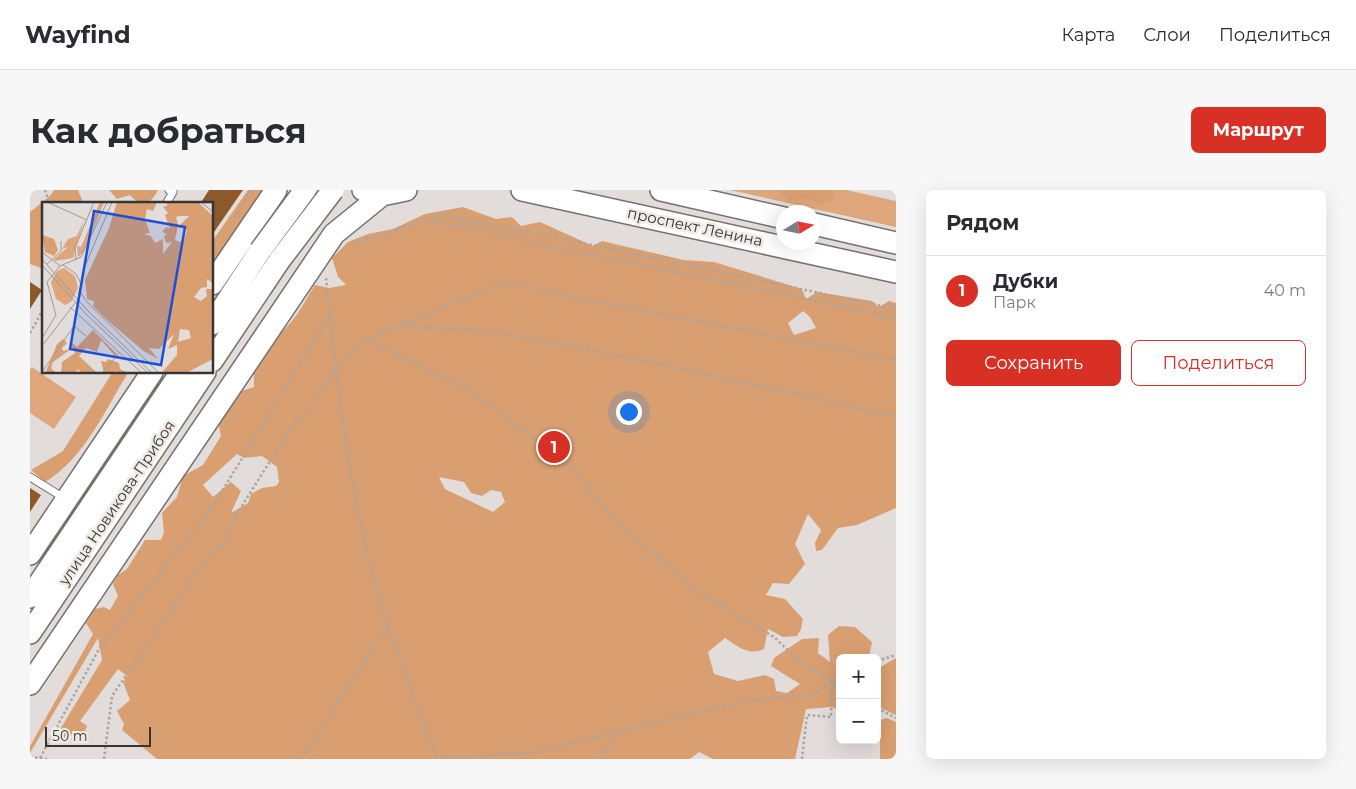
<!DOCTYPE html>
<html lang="ru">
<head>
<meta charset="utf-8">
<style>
  :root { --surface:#fff; --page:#f7f7f7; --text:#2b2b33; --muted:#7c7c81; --line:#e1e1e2; --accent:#d93025 }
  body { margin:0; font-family:Montserrat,sans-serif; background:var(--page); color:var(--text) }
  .controls { position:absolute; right:15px; bottom:15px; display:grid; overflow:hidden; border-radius:8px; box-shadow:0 5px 20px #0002 }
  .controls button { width:45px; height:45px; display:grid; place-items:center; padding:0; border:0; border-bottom:1px solid var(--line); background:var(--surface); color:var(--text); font:25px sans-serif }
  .compass { position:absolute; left:746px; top:15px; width:45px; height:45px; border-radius:50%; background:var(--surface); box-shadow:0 5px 20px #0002; rotate:80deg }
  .scale { position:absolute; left:15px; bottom:12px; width:106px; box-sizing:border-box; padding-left:5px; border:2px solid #373534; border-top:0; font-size:14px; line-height:18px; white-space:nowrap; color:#373534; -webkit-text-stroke:4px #efebe7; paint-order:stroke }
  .you { position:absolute; left:598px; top:221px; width:18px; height:18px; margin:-12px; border:4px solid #fff; border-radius:50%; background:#1a73e8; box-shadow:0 0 0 8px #1a73e833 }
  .badge { display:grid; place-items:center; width:32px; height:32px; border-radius:50%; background:var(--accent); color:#fff; font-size:16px; font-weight:700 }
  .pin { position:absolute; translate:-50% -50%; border:2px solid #fff; box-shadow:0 1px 5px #0006 }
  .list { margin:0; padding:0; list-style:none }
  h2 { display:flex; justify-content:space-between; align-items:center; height:65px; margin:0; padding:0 20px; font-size:21px }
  h2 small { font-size:16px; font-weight:400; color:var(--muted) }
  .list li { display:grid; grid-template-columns:32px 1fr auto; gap:15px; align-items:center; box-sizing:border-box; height:70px; padding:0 20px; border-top:1px solid var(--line) }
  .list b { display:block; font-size:19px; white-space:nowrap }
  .list p { margin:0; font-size:16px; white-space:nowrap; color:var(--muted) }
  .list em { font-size:16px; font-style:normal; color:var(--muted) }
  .actions { display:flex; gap:10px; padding:15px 20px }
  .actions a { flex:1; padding:11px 0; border:1px solid var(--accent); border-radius:8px; text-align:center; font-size:18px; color:var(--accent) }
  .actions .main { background:var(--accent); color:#fff }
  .map { position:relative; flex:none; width:866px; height:569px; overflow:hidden; border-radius:8px }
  header { display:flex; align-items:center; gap:30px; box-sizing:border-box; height:70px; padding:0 25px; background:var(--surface); border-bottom:1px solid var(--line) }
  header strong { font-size:24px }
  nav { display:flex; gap:28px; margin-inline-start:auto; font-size:18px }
  .intro { display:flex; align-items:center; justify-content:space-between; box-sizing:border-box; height:120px; padding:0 30px }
  h1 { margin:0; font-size:35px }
  .button { padding:12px 22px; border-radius:8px; background:var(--accent); color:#fff; font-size:18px; font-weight:700 }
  main { display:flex; gap:30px; padding:0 30px }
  aside { flex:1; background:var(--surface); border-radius:8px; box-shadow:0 5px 20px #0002 }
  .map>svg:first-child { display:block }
</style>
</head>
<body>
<header>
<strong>Wayfind</strong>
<nav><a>Карта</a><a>Слои</a><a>Поделиться</a></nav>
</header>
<div class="intro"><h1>Как добраться</h1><a class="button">Маршрут</a></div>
<main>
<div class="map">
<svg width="866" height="569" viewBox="0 0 866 569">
  <rect width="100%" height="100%" fill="#e2ddda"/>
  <path fill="#dea67a" d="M700,0H816L866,11V37Z
    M2,177L46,207L24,239L0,223V180Z"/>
  <path fill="#d99f71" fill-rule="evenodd" d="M24,0H48L52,10L48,14H14V82L11,78L0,74V22L20,6Z
    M79,0H128C123,9 119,14 109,14L100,5L87,9Z
    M218,0H232L234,3L183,76V50Z
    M746,0H802L804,1L802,11L789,14L779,8L760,10Z
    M433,17L466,29L482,27L491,36L510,32L563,56L572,51L654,70L684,72L772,99L776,109L787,102L842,111L849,117L859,111L866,113V318L827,335L808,338L792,360L786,361L785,353L791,340L778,324L765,354L775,374L759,394L743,393L736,405L755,409L773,429L771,439L767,446L753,447L738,439L734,459C718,466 709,457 695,448L678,462L684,484L708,491L735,485L744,489L746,501L757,503L770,494L741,476L744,468L772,449L789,448L788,463L800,472L798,445L809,436L825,437L842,452L839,468H810V521L802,517L776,519L765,569H683L669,562L660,569H127L92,540L94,534L87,521L100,510L93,492L97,486L88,479L50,531L57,536L54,544H42L36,549L32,548L29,541L72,470L68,448L0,563V556L63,444L56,433L65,419L74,417L80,420L88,406L83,394L88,385L97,379L115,350H131L134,342L132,323L147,307L153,286L173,275L191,246L188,232L208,202L224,197C222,154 239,158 262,131C271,120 277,107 285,95L299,98L316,95L308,87L302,68L318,52L338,44L363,39L395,24ZM773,121L780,127L786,138L764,145L758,133ZM207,264L214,268L232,266L247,277L249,292L246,296L232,298L221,304L218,313L201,323L211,301L201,292L183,307L173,295ZM409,287L434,292L441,303L452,306L461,300L471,302L475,312L463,322L415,299Z
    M82,183H98C75,220 54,269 15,292L1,280L33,261Z
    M866,468V525L847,516V479Z
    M857,528L866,532V569H850V537L847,531Z"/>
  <path fill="#8d582a" d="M179,0H213L182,45V14H170Z
    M0,92L12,100L0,119Z
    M0,298L11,305L0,322Z"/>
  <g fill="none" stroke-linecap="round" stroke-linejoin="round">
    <g stroke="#75716e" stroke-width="9">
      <path id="lane" d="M136,14L143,2L139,0
        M0,287L34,308"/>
    </g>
    <g stroke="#75716e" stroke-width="24">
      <path id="primary" d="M333,0L352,5L376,0
        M492,0L866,82
        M631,0L754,28
        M784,34L866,53
        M182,94L246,0
        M182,134L230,61
        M182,171L249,71
        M0,364L122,182
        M0,407L151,182
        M0,443L175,182
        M0,494L304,44L352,5"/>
    </g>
    <path stroke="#a9a5a2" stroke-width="2.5" stroke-dasharray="2.5 2.5" stroke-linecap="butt" d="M15,0L20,14
      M204,28L221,0
      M398,30L411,25L524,47L866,119
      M321,54L397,30L866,128
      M296,88C307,191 318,297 346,398C363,456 387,512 407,569
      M374,136L467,142L625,173L866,226
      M0,143L14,118
      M337,150L441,200L534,272L597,340L666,400L744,447L767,469L810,498
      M847,471L866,465
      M847,518L866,528
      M866,548V550
      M0,567L18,569
      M10,568L69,459L178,324L300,125
      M74,569L82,506L180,363L195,352L205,327L264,233L284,212L306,179L337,150L476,91L524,103L866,170
      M271,569L359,434
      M404,569L501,563L720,510L782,505L810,487
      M570,569L588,541
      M772,569L777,525L801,527L802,493"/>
    <use href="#lane" stroke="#fff" stroke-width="7"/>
    <use href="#primary" stroke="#fff" stroke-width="21"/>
    <g stroke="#75716e" stroke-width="24" stroke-linecap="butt">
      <path id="primary-bridge" d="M230,61L275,0
        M249,71L303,0"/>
    </g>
    <use href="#primary-bridge" stroke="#fff" stroke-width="21"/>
  </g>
  <g text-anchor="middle" stroke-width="5" stroke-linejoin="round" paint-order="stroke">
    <g font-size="15" fill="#373534" stroke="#efebe7">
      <text transform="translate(665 37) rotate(12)" y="5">проспект Ленина</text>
      <text transform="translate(87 313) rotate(-56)" y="5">улица Новикова-Прибоя</text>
    </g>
  </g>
  <g transform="translate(12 12)">
    <rect width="171" height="171" fill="#e2ddda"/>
    <path d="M58,0H62L42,50L36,55L35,44L39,45ZM42,18L31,56L13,59L12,57L26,45L20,47L26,37L35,34ZM22,66L33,74L36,86L29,100L23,103L14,97L9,80L15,69Z" fill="#dea67a"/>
    <path d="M75,0H115L111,9L105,7L103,17L108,31L102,32L109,34L113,41L121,37V52L130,40L124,41L122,34L125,32L120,30L124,25L128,27L123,13L126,11L121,5L126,3L123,0H156L171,14V81L165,77V85L159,86L152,95L159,99L165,94L164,87H171V157L144,171H122L121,169L135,153V143L126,147L132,132L117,147L107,146L116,157L102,149L118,163L66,119L51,104L52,99L45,97L43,78L67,26ZM138,14H147L136,25L145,28L141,41L133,38L136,23L134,15ZM138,127L147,128L149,136L136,140ZM0,33L12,37L16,48L12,54L3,50ZM51,128L75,152L73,154L59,138L55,150L44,146L37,154L55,171H38L37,167L31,171H19L20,160L33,151L28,139L35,145ZM21,137L25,141L20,146L21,149L29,147L11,160L9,166L14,171L3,172L15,142ZM66,157L77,161L78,167L86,171H75L73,168V171H62L59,159L64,160Z" fill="#d99f71" fill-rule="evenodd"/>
    <path fill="none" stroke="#9e9a98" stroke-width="1" d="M5,0L45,18M159,0L172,11M0,50L18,64L39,55L65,0M0,57L46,109L111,172M34,58L33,46L52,0M5,62L19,49V39M0,63L44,112L107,172M21,63L34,72L38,80M39,91L44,99L118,172M28,105L101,172M0,136L14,113L5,80L18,64M0,144L37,96L41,69L70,0M0,170L32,124L44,134M59,172L78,150"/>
    <path fill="#1d4ed8" fill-opacity="0.15" stroke="#1d4ed8" stroke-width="2.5" d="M52,9L143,25L119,163L28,147Z"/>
    <rect width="171" height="171" fill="none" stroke="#373534" stroke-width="2.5"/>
  </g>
</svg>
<div class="controls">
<button>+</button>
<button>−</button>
</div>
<svg class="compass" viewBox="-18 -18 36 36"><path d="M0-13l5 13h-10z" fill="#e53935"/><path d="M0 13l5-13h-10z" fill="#7c7c81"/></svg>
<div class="scale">50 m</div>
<div class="you"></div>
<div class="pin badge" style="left:524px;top:257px">1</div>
</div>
<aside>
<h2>Рядом<small></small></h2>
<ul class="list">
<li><span class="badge">1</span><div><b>Дубки</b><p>Парк</p></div><em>40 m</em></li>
</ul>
<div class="actions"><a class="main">Сохранить</a><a>Поделиться</a></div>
</aside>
</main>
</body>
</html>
